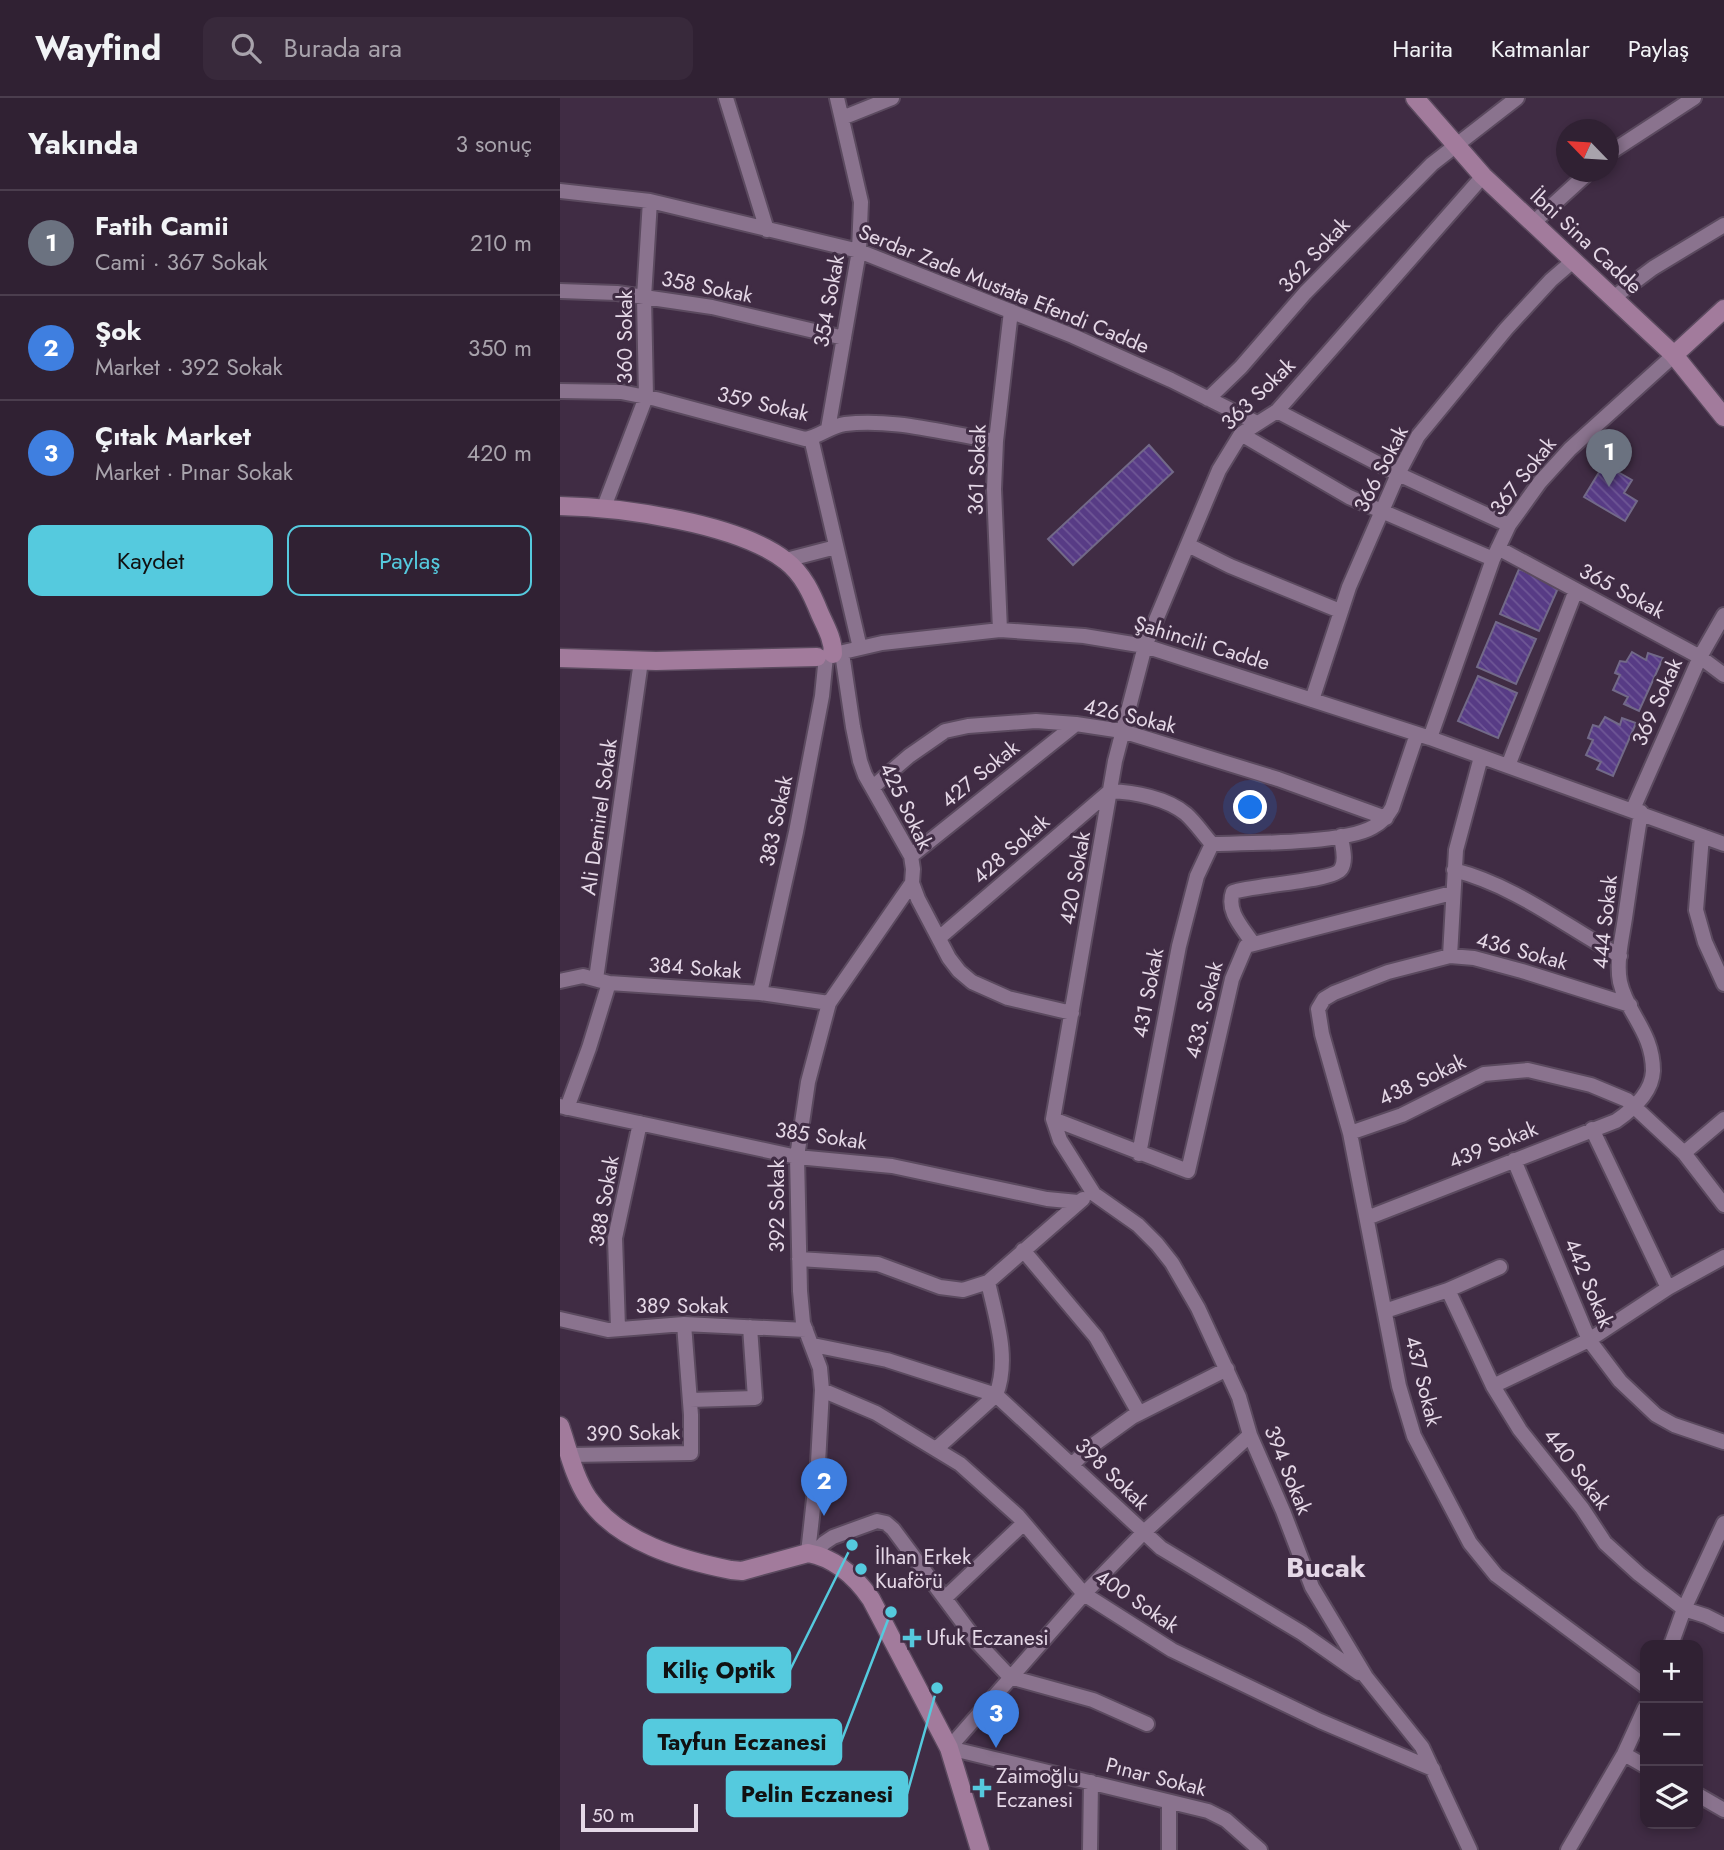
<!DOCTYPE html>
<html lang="tr">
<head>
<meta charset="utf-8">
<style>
  :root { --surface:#302133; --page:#38293b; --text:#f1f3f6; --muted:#a8a3ac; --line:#4b3e4e; --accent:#55cade }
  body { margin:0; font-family:Jost,sans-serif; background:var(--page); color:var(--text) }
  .controls { position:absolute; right:21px; bottom:21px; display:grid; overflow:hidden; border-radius:14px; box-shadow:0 4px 10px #0003 }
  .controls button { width:63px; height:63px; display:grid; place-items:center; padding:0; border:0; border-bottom:2px solid var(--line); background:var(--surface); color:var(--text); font:35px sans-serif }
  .compass { position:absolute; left:996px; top:21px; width:63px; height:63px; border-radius:50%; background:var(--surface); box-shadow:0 4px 10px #0003; rotate:295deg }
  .scale { position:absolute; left:21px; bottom:18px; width:117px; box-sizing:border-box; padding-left:7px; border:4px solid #e5d8e7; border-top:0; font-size:19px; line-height:24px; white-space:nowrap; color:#e5d8e7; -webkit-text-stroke:5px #402c44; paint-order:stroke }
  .you { position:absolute; left:691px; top:710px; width:24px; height:24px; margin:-18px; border:5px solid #fff; border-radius:50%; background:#1a73e8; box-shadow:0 0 0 10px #1a73e833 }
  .badge { display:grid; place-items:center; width:46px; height:46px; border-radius:50%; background:var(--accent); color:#fff; font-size:23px; font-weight:700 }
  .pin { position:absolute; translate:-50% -58px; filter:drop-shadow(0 2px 4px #0008) }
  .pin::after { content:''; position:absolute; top:37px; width:24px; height:21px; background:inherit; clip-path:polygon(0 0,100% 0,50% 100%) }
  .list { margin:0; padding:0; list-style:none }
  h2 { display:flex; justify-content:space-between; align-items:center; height:91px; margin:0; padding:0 28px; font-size:30px }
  h2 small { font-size:23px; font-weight:400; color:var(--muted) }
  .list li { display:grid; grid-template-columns:46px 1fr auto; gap:21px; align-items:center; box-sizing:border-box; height:105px; padding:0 28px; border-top:2px solid var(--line) }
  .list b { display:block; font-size:26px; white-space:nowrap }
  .list p { margin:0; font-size:23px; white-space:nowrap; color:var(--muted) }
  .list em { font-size:23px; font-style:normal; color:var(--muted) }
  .actions { display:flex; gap:14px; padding:21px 28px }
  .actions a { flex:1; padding:16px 0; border:2px solid var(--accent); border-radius:14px; text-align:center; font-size:24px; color:var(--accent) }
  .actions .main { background:var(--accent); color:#111 }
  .icon { flex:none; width:38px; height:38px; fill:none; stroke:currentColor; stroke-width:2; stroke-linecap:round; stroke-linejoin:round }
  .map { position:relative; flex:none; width:1164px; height:1752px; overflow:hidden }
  header { display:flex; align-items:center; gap:42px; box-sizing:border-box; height:98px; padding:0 35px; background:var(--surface); border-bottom:2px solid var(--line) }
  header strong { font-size:33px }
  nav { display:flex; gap:38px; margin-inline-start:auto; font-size:24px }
  .search { width:490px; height:63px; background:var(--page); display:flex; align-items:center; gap:18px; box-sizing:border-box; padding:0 24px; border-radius:14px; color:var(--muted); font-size:26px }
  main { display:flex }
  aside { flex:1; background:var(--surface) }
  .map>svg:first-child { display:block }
</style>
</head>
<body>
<header>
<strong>Wayfind</strong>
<div class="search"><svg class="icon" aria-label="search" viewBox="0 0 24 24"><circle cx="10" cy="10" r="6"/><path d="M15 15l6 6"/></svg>Burada ara</div>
<nav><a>Harita</a><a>Katmanlar</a><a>Paylaş</a></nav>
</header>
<main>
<aside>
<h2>Yakında<small>3 sonuç</small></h2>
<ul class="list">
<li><span class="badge" style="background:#6b7280">1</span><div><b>Fatih Camii</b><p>Cami · 367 Sokak</p></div><em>210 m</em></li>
<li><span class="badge" style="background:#3f7fe0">2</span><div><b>Şok</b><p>Market · 392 Sokak</p></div><em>350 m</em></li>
<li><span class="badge" style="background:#3f7fe0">3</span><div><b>Çıtak Market</b><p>Market · Pınar Sokak</p></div><em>420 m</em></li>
</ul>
<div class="actions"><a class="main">Kaydet</a><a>Paylaş</a></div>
</aside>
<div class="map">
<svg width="1164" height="1752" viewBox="0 0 1164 1752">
  <defs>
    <pattern id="building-back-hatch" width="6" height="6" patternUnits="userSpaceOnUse" patternTransform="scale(1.75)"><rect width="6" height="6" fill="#573b85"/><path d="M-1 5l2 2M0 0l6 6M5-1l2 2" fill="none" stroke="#6f5796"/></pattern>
  </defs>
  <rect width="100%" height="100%" fill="#402c44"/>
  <path fill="url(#building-back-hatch)" stroke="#726988" stroke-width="2" d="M589,347L613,374L513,467L488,441Z
    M1044,366L1072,382L1064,395L1077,403L1065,423L1024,399Z
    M959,471L999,488L979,533L940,516Z
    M936,524L976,541L956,586L917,569Z
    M1072,554L1086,562L1088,555L1103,560L1079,613L1064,606L1068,599L1053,592L1060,577L1055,575L1060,563L1066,564Z
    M918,578L957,595L938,640L898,623Z
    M1045,619L1060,627L1062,620L1076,625L1053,678L1037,671L1041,664L1026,657L1033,642L1028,640L1033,627L1039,629Z"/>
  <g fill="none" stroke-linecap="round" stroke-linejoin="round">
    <g stroke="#5b4a5f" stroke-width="18">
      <path id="street" d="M166,0L207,132
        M282,20L332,0
        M1048,56L1134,0
        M0,93L90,103L299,153L513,238L611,282L697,325
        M973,125L1029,74
        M0,193L57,195L152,209L284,240
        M1053,200L1093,170L1164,127
        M0,293L61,294L96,301L245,341C259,339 270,328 285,326C335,320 386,336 436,343
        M648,301L681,269L745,195L872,66L957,0
        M717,313L838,376L949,427
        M268,331L299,153L301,104L277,0
        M681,336L789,399L933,461
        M251,340L300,550
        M44,409L86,299L84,199L90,103
        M628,447L670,468L780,513
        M938,450L1140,559L1164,577
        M226,462L276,449
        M440,532L434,391L436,343L451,213
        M282,555L293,629L300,663L305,677L351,758L353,771L352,785L358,801L389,860L399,873L412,884L448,900L512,915
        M266,558L322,545L440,532L524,538L585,548L870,640L1164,746
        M752,602L789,489L838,376L858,338L946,231L991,182L1013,163
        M870,640L933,461L949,427L980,384L1010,351L1114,257
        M948,668L1016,492
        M313,689L349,658L385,633L408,628L476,623L516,626L562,633L718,681L826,720
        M1073,711L1140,559L1164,517
        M1142,738L1136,812L1145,844L1164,886
        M351,758L516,626
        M894,772C956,788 1005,828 1060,858
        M379,840L550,693C574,694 607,700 626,716C636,725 643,736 652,746C690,745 784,746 813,729C822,724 827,719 832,710L857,636
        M692,844C682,829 666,813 673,794C693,787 774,783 781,771C787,762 782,748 781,738
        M890,858L896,752L921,659
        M36,881L81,563
        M0,883L23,878L49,885L200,895L269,905
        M200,895L236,734L262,598L266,558
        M1070,907L962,873L914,860L890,858L828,874L774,895L764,901L758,911L762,936L790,1035L839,1288L854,1338L868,1365L910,1445L936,1477L1085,1588
        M0,1008L237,1059L332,1068L487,1101L518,1104
        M7,1010L29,950L49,885
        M493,1021L628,1073L672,881L686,848L892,795
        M1032,1031L1108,1190
        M790,1035L842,1017L924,976L968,972L1031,987L1067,1002L1124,1055L1164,1107
        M1124,1055L1164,1021
        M579,1056L619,848L637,778L652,746
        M954,1062L1029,1242L1060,1283L1096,1317L1114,1327L1164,1344
        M807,1120L1056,1023C1072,1012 1092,994 1093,973C1093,934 1067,916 1060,884C1056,864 1062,840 1065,820C1070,785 1075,750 1081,714
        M463,1152L536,1239L579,1315
        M239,1161L318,1166L380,1189L403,1192L428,1184L523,1101
        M888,1192L933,1288L960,1332L1022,1410L1045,1445L1079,1476L1124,1511L1146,1518L1164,1527
        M825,1213L888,1192L940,1169
        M0,1221L48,1232L124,1226L246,1232
        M58,1230L55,1140L80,1025
        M253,1247L327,1262L436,1297L601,1450L742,1535L799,1575
        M933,1288L1029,1242L1108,1190L1164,1159
        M262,1292L316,1315L400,1366L458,1418L524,1496L612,1552L760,1623L873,1671
        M130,1302L195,1300L190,1229
        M690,1337L583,1435L524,1496L389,1650L648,1713L666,1722L700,1752
        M376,1351L436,1297C450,1260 436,1221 428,1184
        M10,1357L131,1355V1317L124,1226
        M512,1367L529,1350L572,1319L667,1271
        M248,1455L258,1365L262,1292L260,1270L243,1225L240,1193L237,1059L248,984L269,905L352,785
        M254,1456L264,1445L273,1439L317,1423L326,1425L333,1431L418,1545L450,1579L533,1602L587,1626
        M386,1499L464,1425
        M1111,1547L1124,1511L1164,1425
        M1064,1656L1085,1668
        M1138,1697L1164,1712
        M609,1704V1752
        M530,1752L531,1684
        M910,1752L862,1649L806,1579L752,1489L723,1413L690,1337L679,1299L638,1210L612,1165L597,1146L578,1127L534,1096L500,1042L493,1021L555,663L585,548L659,372L681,336L717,313L923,78
        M1008,1752L1064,1656L1085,1610"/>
    </g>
    <g stroke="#5b4a5f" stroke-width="21">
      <path id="secondary" d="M855,0L923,78L1114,257L1164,319
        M1114,257L1164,211
        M0,408C60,409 178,425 226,463C243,476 252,496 260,516C266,529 273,541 273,556
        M0,560L96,563L257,559
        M0,1328C8,1351 14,1379 28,1400C58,1444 121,1462 171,1472L182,1473L248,1455C275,1460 295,1478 311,1501L389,1650L420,1752"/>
    </g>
    <use href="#street" stroke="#8a738e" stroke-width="14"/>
    <use href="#secondary" stroke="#a27b9c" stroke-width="18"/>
  </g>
  <g fill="#55cade" stroke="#402c44" stroke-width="2.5">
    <circle cx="301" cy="1471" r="7"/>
    <path d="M348.5 1529.5h7v7h7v7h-7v7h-7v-7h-7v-7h7z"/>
    <path d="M418.5 1679.5h7v7h7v7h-7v7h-7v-7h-7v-7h7z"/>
  </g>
  <g text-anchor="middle" stroke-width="6" stroke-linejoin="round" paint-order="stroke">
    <g font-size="21" fill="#e5d8e7" stroke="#402c44">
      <text transform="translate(1026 143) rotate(43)" y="7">İbni Sina Cadde</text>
      <text transform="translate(754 157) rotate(-47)" y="7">362 Sokak</text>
      <text transform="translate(147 189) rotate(11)" y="7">358 Sokak</text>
      <text transform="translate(444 191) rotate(22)" y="7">Serdar Zade Mustata Efendi Cadde</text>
      <text transform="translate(269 203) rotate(-80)" y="7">354 Sokak</text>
      <text transform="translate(65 239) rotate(-90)" y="7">360 Sokak</text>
      <text transform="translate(698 296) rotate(-44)" y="7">363 Sokak</text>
      <text transform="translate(203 306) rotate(13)" y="7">359 Sokak</text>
      <text transform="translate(821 371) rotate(-63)" y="7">366 Sokak</text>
      <text transform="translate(417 372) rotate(-88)" y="7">361 Sokak</text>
      <text transform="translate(963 378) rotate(-52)" y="7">367 Sokak</text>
      <text transform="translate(1062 493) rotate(28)" y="7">365 Sokak</text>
      <text transform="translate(642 545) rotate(17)" y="7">Şahincili Cadde</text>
      <text transform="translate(1097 604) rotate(-66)" y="7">369 Sokak</text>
      <text transform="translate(570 618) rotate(13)" y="7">426 Sokak</text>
      <text transform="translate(420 676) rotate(-39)" y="7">427 Sokak</text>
      <text transform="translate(346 708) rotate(64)" y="7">425 Sokak</text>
      <text transform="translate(39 719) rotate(-82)" y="7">Ali Demirel Sokak</text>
      <text transform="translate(216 723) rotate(-78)" y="7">383 Sokak</text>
      <text transform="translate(451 751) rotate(-41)" y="7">428 Sokak</text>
      <text transform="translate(515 780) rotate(-80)" y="7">420 Sokak</text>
      <text transform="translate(1045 824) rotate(-84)" y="7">444 Sokak</text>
      <text transform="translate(962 853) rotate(15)" y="7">436 Sokak</text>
      <text transform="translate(135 870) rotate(4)" y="7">384 Sokak</text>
      <text transform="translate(588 895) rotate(-79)" y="7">431 Sokak</text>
      <text transform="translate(644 912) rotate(-76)" y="7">433. Sokak</text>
      <text transform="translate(862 982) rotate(-25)" y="7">438 Sokak</text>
      <text transform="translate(261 1038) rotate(8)" y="7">385 Sokak</text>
      <text transform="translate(933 1047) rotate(-22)" y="7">439 Sokak</text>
      <text transform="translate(44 1103) rotate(-80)" y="7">388 Sokak</text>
      <text transform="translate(217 1108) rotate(-90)" y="7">392 Sokak</text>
      <text transform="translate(1029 1185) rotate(67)" y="7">442 Sokak</text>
      <text x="122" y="1215">389 Sokak</text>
      <text transform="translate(863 1283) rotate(76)" y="7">437 Sokak</text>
      <text transform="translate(73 1335) rotate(-1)" y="7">390 Sokak</text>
      <text transform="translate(1017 1371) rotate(53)" y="7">440 Sokak</text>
      <text transform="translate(728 1372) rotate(68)" y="7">394 Sokak</text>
      <text transform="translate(552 1376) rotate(44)" y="7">398 Sokak</text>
      <text transform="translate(577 1503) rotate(34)" y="7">400 Sokak</text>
      <text transform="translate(596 1679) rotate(14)" y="7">Pınar Sokak</text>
    </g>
    <g font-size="21" fill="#e5d8e7" stroke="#402c44" text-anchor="start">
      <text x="315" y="1466">İlhan Erkek<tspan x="315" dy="24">Kuaförü</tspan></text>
      <text x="366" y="1547">Ufuk Eczanesi</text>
      <text x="436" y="1685">Zaimoğlu<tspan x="436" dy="24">Eczanesi</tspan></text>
    </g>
    <g font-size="28" font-weight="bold" fill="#e5d8e7" stroke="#402c44">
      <text x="766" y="1479">Bucak</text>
    </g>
  </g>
  <path fill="none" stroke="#55cade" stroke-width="2.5" d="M292 1447L230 1572M331 1514L281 1644M377 1590L347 1696"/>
  <g fill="#55cade" stroke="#402c44" stroke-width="2.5">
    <circle cx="292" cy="1447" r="7"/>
    <circle cx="331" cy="1514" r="7"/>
    <circle cx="377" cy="1590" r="7"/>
  </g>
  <g fill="#55cade" stroke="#55cade" stroke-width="2.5">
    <rect x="88" y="1550" width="142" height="44" rx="7"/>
    <rect x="84" y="1622" width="197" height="44" rx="7"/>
    <rect x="167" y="1674" width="180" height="44" rx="7"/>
  </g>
  <g font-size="23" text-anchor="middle" font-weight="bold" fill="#111">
    <text x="159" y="1580">Kiliç Optik</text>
    <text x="182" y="1652">Tayfun Eczanesi</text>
    <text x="257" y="1704">Pelin Eczanesi</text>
  </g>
</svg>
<div class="controls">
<button>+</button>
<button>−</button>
<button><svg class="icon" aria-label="layers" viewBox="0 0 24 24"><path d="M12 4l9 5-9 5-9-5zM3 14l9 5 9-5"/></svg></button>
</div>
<svg class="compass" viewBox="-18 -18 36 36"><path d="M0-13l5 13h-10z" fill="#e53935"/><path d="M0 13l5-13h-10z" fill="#a8a3ac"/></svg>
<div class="scale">50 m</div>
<div class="you"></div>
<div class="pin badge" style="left:1049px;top:389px;background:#6b7280">1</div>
<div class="pin badge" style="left:264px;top:1418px;background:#3f7fe0">2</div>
<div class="pin badge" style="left:436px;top:1650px;background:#3f7fe0">3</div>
</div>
</main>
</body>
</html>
